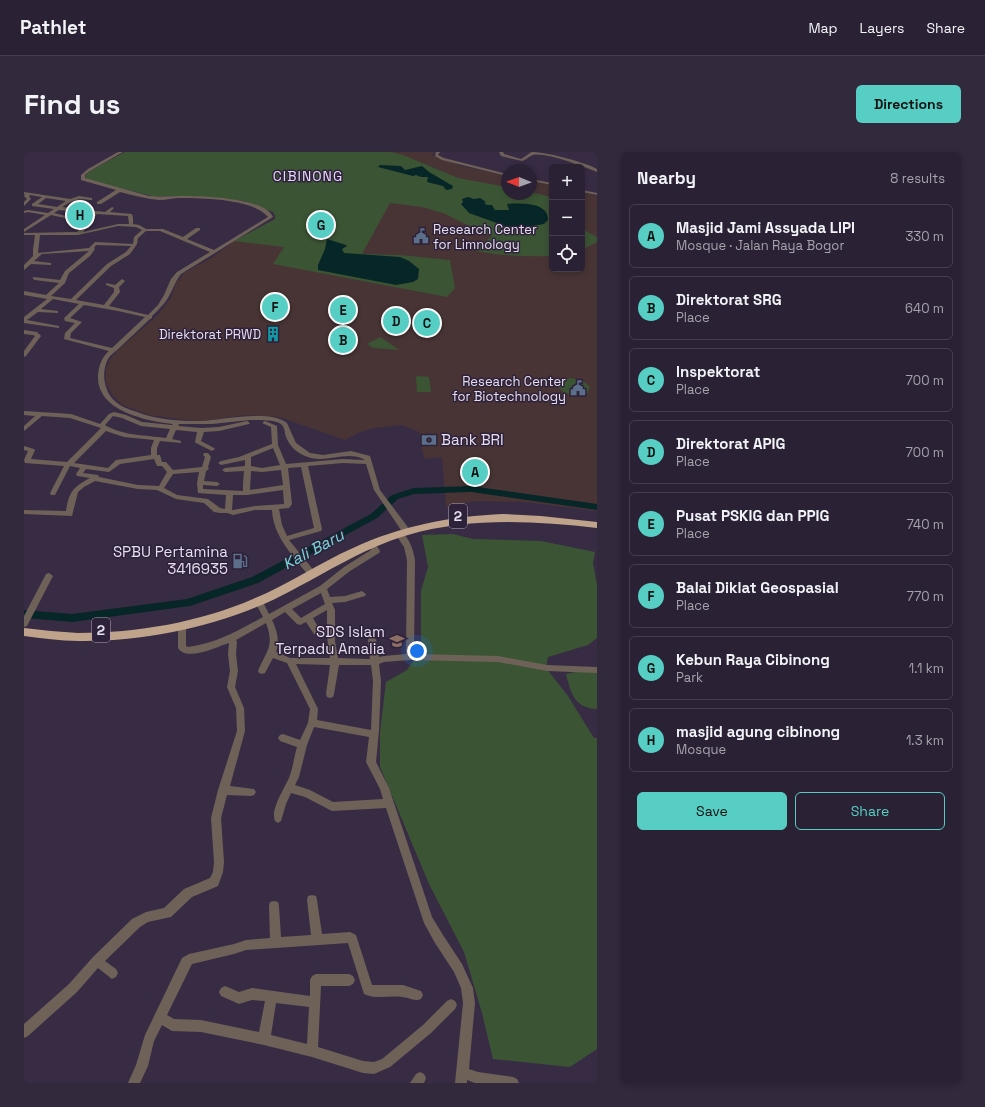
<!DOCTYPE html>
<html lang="en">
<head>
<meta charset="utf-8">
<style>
  :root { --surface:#2a2134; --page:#32293c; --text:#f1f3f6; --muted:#a5a3ac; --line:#463e4f; --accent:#56cec4 }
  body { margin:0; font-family:"Space Grotesk",sans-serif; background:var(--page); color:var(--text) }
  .controls { position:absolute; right:12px; top:12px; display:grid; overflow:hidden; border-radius:6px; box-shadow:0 2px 6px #0003 }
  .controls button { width:36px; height:36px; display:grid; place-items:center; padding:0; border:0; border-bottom:1px solid var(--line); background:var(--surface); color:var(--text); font:20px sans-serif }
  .compass { position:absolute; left:477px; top:12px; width:36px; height:36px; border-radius:50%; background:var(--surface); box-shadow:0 2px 6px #0003; rotate:271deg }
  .you { position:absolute; left:393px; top:499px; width:14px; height:14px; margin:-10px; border:3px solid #fff; border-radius:50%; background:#1a73e8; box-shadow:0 0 0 6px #1a73e833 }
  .badge { display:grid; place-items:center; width:26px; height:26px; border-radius:50%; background:var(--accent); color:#111; font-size:13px; font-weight:700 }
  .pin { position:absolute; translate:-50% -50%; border:2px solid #fff; box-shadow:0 1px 4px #0006 }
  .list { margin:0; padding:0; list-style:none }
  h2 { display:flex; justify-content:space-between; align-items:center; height:52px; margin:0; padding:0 16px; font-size:17px }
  h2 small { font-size:13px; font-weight:400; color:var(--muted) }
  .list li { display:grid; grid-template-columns:26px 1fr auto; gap:12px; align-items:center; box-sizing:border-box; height:64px; margin:0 8px 8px; padding:0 8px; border:1px solid var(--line); border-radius:6px }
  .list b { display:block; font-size:15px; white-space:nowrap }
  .list p { margin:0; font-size:13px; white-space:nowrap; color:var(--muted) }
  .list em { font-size:13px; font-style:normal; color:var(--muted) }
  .actions { display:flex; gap:8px; padding:12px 16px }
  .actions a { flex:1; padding:9px 0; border:1px solid var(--accent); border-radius:6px; text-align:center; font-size:14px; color:var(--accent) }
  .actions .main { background:var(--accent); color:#111 }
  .icon { flex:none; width:22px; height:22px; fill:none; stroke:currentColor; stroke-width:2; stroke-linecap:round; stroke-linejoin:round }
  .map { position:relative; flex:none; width:573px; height:931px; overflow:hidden; border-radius:6px }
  header { display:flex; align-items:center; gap:24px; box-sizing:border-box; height:56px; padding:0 20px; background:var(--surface); border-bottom:1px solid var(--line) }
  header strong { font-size:19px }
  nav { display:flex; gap:22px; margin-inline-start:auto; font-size:14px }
  .intro { display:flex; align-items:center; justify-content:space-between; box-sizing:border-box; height:96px; padding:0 24px }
  h1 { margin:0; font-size:28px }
  .button { padding:10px 18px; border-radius:6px; background:var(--accent); color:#111; font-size:14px; font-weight:700 }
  main { display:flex; gap:24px; padding:0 24px }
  aside { flex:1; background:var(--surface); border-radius:6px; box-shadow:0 2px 6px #0003 }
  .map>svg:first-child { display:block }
</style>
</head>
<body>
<header>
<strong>Pathlet</strong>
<nav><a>Map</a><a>Layers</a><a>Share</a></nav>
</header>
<div class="intro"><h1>Find us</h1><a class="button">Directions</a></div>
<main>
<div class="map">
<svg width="573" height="931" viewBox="0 0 573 931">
  <rect width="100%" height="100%" fill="#382c45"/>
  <path fill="#483435" d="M101,0H412L407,3L434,12V13L483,24V42H507V29L528,33V117H558V40L573,44V359L501,350L451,349L422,355L418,305L400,307L395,280L377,273L350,276L336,280L321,288L255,265L223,263L177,269L162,268L125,263L99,253L89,244L82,231V217L86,207L95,197L133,164L147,146L152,131L160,121L189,105L210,89L246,70L251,67V64L249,60L221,49L168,44H128L61,24L66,19Z"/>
  <path fill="#3b5434" d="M101,0H367L379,3L434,26L483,35V42H507V40L527,45L528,48V104C501,105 475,104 448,98L449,96L468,85L419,61L398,55L366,51L338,102L375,103L426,108L431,136L423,145L249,112L260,95L210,89L251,67V64L249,60L220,49L168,44H128L64,28L62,26L61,24L66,19Z
    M558,77L573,85V90L558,98Z
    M357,185L358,186L375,198L349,196L343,192Z
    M392,224L405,225L407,240H393Z
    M547,226L559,229L566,235L563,242C551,245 543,244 534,235L537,228Z
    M429,382L449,387L517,389L571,400L569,411L573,433V486L564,493L524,505L522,516L544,544L570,586H573V897L546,915L469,907L458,861L440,800L405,732L356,615V580L362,530L383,518L397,497V439L404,415L398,383Z
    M561,518L573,521V557C550,556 547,541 542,522Z"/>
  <path fill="#072627" d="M356,13L377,14L381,18L398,14L405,20L429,34L428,37L422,38L419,34L403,30L404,25H397L392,23L389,24L354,15Z
    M444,45L450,47L456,46L462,50L460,51L463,53H468L471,58H485L483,52C496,51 525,50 524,68L520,72L503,75L481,74L445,61L437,52L439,50L438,47Z
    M303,87L322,93L323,94L318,97L320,101L376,105L385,109L395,117L394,127L389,130L372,133L294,118V113L301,97Z"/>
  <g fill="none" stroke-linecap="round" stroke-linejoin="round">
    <path fill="#072627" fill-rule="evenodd" d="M447,334L573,352V358L447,340L390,342L374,347L353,366L234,431L166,454L48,470L0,466V458L48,462L163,447L228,425L347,362L368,343L390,336Z"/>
    <path fill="#6e6258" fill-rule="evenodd" d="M94,0H99L66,19L61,23V26L125,44C136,45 147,44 158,44C180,44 226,46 243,58C246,60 248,63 249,65L157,122C152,128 150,135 146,142C142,151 135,157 128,164V166L126,167C115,177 104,188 93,198C90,201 86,203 84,207C78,218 79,234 87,245C93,253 103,257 113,260C133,268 155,269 176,269C198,268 246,257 263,271L272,291L286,301L299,303L327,299L346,304L356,338L383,374L384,376L383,378H377L350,338L342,312L319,311L284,314L298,377L297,379L265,388L291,420L292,422L291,424H285C269,404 249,384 248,358H231L209,363L203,361H196L190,360L180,351L152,347L133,338L114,337L71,329L60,335L54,340L48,364L0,362V358L42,359C45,340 49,335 66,326L53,324L52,322L56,316L46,314L31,343H27L26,341L40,314L1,311L0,308L4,299L0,298V294L10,297L11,298L7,307L43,310L77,276L46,266L18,264L0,279V274L11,264L0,263V259L47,262L76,272L85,262L90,260L102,263L118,270L148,273L149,272C122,269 72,259 74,223C75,213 78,205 85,199L40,187L41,181L51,171L41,169L40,166L55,152L29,147L17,157L34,159V161L14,160L3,168L35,174V176L0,171V165L23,147L0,143V139L22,143L35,131L11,128L9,127V125L36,128L41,119L65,99L18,102L10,109L27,111V113L7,112L0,118V113L9,104V98L11,83H0V81L53,80L69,62L35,58L30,61L46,65V67L27,63L0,80V77L21,63L4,60L0,61V59L4,58L24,61L30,57L8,54V52L18,45L6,43L5,44L7,47L0,54V50L3,47L0,44L1,42H0V40L46,47L55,44L68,46V48H66C53,46 49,48 38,55L81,60L88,55L90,56L86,60L108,62L109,66V72L115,73L122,77H139L159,85L172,76H176V78L163,87L190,98L244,65C230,47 178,46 156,46C149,46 142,48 135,48C122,47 109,43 96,40L77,52H73V50L92,38L57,28V23L64,17ZM22,46L42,49L33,55L14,52ZM73,62L104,64L105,72H94L59,80ZM94,74L112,75L118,78L110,85L109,92L71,90L65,96L14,101L16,83H54ZM122,79H136L186,100L153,120L147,127L140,143L134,153L124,163L85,154L96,140L95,135L101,129L98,127L91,133L82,131V133L90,136V140L80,153L52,148L87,114L106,102L113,92L114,86ZM72,93L107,94L102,100L83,112L47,147L27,144L41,131L45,121L66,104L71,97L70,96ZM60,153L94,159L121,165L88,196L46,186L47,181L58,170L46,166ZM89,264L98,266L117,274L146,277L142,286C122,283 99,284 81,273ZM226,268C233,268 253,267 258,273C260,275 261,279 261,282C264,292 271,300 281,304C301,313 322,297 341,308L319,307L262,312L254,293L253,274L241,269L238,271L247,275L248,292L215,305L197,309L194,311L197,313L221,308V314L201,316L198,318L201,320L220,319L219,332V339L179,337V333L193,334L196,332L193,330L180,329L182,319L185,317L184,315L187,305L184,301H180L179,303L181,305L178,315L149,318L142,310H138L136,303H133V296L136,289L157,291V289L148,287L152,278L173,280L171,290L172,291L188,299L191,297L190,296L177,289L180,280L195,279L225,272L226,271L223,269L195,275L177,276L154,274L155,272H188ZM82,279L100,285L130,288L127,296V303L92,308L84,316L50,311ZM249,296L256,313L238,316L227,314V305ZM130,307L133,314H138L143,320L135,334L114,333L75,325L74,323L59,321L62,317L85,320L96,312ZM277,315L290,376L263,384L258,373L255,357L265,356L268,352L264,316ZM257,318L259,333L226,338L227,319L238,320ZM175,320L173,331L174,341L202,343L201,357L196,356L184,347L153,343L140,336L149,322ZM259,338L260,352L231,354L209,358H208L209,343H223Z
      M412,0H416L414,3L420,6L483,22V24L418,8L411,4Z
      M475,0H479L480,2L497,7C501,5 505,1 508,0C522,0 561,10 573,17V20C560,15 522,0 509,3C505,4 502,8 498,9L477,4Z
      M507,27L528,31V33L507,29Z
      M558,38L573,41V43L558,40Z
      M0,178L13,180L17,184L2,204L0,205V199L11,184L9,183L0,182Z
      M376,380C386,385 389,398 391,408L390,502L474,504L523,513L573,515V521L523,519L474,510L386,508L360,510L355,512L357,529L355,578L352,610L365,636L408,765L419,783L438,812L449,836L451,851L445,917L454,920L489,925L493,927L495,931H451L443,928V931H431L439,851L437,836L430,820L411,791L400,771L362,656L308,659L281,645L267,641L262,652L257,669L254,671L251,669C246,658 260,637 265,626C269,616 270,605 273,595L256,589L254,586L256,583L259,582L276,588L284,571L286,557L263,511L249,506L241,521L238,522L235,521L234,519C242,499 251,495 242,471L212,488L213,490L212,502L214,519L211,535L220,556L221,579L206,634L230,637L232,640L230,643L227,644L203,643L197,666L200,710L199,720L194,734L168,745L147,765L124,770L116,775L81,809L92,817L94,821L92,825L88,827L74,816L53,840L4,884L0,886V872L45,832L69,805L108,767L122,760L140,756L160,737L186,726L189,720L190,710L187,666L194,638L213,579L212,556L203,535L206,519L204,502L205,491C192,495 163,510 154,496V473L155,471H161L162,473V494L164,495C194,491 213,479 239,465L231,450L232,448H238L245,462L296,434L320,415L347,398L342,392L346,389C350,391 354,395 356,399L355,401L326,419L303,437L306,445L321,444L338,439L342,442L341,444L321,450L308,451L311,458V489L314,506L346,507L344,488L345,486H351L352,488L355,505L360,504L382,502L383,408L380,395L372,383ZM297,441L301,452L277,466L268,457ZM303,458V478L295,477L289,466ZM261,460L273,472L276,473L282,470L290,482L303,484L306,506H266L252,500C256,489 253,478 248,468ZM272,512L306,513L302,542L303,545L306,546L309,545L310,542L315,513H347L349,529L347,578L293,568L294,557ZM290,575L345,585L342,610L356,637L359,647L309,650L286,638L271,633L275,625L283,593Z
      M25,421L29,424L3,474L0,475V464L22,422Z
      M288,743L292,744L293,748L298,782L326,780L332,783L348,833H379L397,839L399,843L397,847C390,850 385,845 378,845C366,843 352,848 340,842L324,791L222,798L210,802L168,812L143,863L150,867L177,868L235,880L241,849L228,848L215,852L197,844L195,840L197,836L201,834L215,840L228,836L286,844V828L288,824L292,822H325L329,824L331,828L329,832L325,834H297L294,895L339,909L350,910L358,907L399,873L423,849L427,847L431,849L433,853L431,857L407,881L366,915L350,922L339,921L288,905L240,893L177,880L148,879L138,873L130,889L124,914L116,931H104L112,913L121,883L158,806L165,802L210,792L222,788L246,786L245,754L246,750L250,749L254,750L255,754L257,785L287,783L283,748L284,744ZM252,851L285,855L283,892L247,883Z
      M396,920L400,922L402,926L400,931H386L392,922Z"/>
    <path fill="#bfa38a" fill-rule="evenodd" d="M479,362L517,364L573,370V376C509,369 447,365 384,383C336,397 296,425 251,447C191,475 120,490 54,489C36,489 18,486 0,484V476C18,478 36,480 54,481C113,481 176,470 229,447C264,433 295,411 329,396C376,374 428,364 479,362Z"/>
  </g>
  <defs>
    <g id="civic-bare" transform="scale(1.2)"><path d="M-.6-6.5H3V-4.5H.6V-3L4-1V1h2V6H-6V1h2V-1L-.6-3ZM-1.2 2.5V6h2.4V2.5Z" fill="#5c6f8a" stroke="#2e223b" stroke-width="2.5" paint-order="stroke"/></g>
    <g id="building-bare" transform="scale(1.2)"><path d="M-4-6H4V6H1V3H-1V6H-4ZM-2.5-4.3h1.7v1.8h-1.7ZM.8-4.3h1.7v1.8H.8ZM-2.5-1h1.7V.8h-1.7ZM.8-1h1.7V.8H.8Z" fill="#0f9aa8" stroke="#2e223b" stroke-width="2.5" paint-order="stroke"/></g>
    <g id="bank-bare" transform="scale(1.2)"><path d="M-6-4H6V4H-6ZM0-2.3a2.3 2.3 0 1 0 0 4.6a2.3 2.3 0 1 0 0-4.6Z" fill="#5c6f8a" stroke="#2e223b" stroke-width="2.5" paint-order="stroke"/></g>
    <g id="fuel-bare" transform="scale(1.2)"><path d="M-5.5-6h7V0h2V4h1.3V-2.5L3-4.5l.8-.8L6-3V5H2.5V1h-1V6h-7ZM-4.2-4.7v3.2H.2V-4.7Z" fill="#5c6f8a" stroke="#2e223b" stroke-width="2.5" paint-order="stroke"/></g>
    <g id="school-bare" transform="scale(1.2)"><path d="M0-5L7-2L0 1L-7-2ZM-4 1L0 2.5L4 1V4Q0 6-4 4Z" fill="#8d6e63" stroke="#2e223b" stroke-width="2.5" paint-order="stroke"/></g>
  </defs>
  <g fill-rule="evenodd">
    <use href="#civic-bare" x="397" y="84"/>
    <use href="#building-bare" x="249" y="182"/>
    <use href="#civic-bare" x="554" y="236"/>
    <use href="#bank-bare" x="405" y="288"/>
    <use href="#fuel-bare" x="216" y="409"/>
    <use href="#school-bare" x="373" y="489"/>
  </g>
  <g text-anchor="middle" stroke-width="3" stroke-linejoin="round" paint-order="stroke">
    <g font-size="13" fill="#e6deef" stroke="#2e223b" text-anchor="end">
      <text x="409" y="82" text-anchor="start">Research Center<tspan x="409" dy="15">for Limnology</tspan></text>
      <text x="237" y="187">Direktorat PRWD</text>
      <text x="542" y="234">Research Center<tspan x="542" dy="15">for Biotechnology</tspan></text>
    </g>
    <g font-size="14" letter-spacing="1" fill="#e8d8fa" stroke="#2e223b">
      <text x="284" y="29">CIBINONG</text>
    </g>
    <g fill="#2e223b" stroke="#afa6b9" stroke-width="1">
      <rect x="425" y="352" width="18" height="24" rx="3"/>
      <rect x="68" y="466" width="18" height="24" rx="3"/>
    </g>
    <g font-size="14" font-weight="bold" fill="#e6deef">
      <text x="434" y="369">2</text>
      <text x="77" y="483">2</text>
    </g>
    <g font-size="15" fill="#e6deef" stroke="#2e223b" text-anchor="end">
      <text x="417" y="293" text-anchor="start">Bank BRI</text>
      <text x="204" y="405">SPBU Pertamina<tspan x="204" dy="17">3416935</tspan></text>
      <text x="361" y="485">SDS Islam<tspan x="361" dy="17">Terpadu Amalia</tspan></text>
    </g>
    <g font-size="16" font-style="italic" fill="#77d6d8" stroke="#2e223b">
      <text transform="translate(289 397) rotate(-28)" y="6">Kali Baru</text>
    </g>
  </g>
</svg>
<div class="controls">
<button>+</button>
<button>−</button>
<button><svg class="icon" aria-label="locate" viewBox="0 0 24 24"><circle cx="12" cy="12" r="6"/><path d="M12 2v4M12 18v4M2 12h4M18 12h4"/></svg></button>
</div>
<svg class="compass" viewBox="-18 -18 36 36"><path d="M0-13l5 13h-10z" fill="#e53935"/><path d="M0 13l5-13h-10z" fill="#a5a3ac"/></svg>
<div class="you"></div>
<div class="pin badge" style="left:451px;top:320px">A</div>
<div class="pin badge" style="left:319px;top:188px">B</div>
<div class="pin badge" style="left:403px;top:171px">C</div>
<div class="pin badge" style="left:372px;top:169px">D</div>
<div class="pin badge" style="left:319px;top:158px">E</div>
<div class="pin badge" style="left:251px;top:155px">F</div>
<div class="pin badge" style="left:297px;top:73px">G</div>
<div class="pin badge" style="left:56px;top:63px">H</div>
</div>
<aside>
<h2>Nearby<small>8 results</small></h2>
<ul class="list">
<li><span class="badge">A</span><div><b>Masjid Jami Assyada LIPI</b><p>Mosque · Jalan Raya Bogor</p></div><em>330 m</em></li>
<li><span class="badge">B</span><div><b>Direktorat SRG</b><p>Place</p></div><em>640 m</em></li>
<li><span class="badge">C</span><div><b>Inspektorat</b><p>Place</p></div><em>700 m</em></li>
<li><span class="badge">D</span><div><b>Direktorat APIG</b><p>Place</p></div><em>700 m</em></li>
<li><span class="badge">E</span><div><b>Pusat PSKIG dan PPIG</b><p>Place</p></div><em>740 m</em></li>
<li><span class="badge">F</span><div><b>Balai Diklat Geospasial</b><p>Place</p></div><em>770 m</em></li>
<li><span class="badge">G</span><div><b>Kebun Raya Cibinong</b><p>Park</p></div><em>1.1 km</em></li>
<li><span class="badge">H</span><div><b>masjid agung cibinong</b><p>Mosque</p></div><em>1.3 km</em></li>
</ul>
<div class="actions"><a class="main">Save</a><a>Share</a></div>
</aside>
</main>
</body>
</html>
